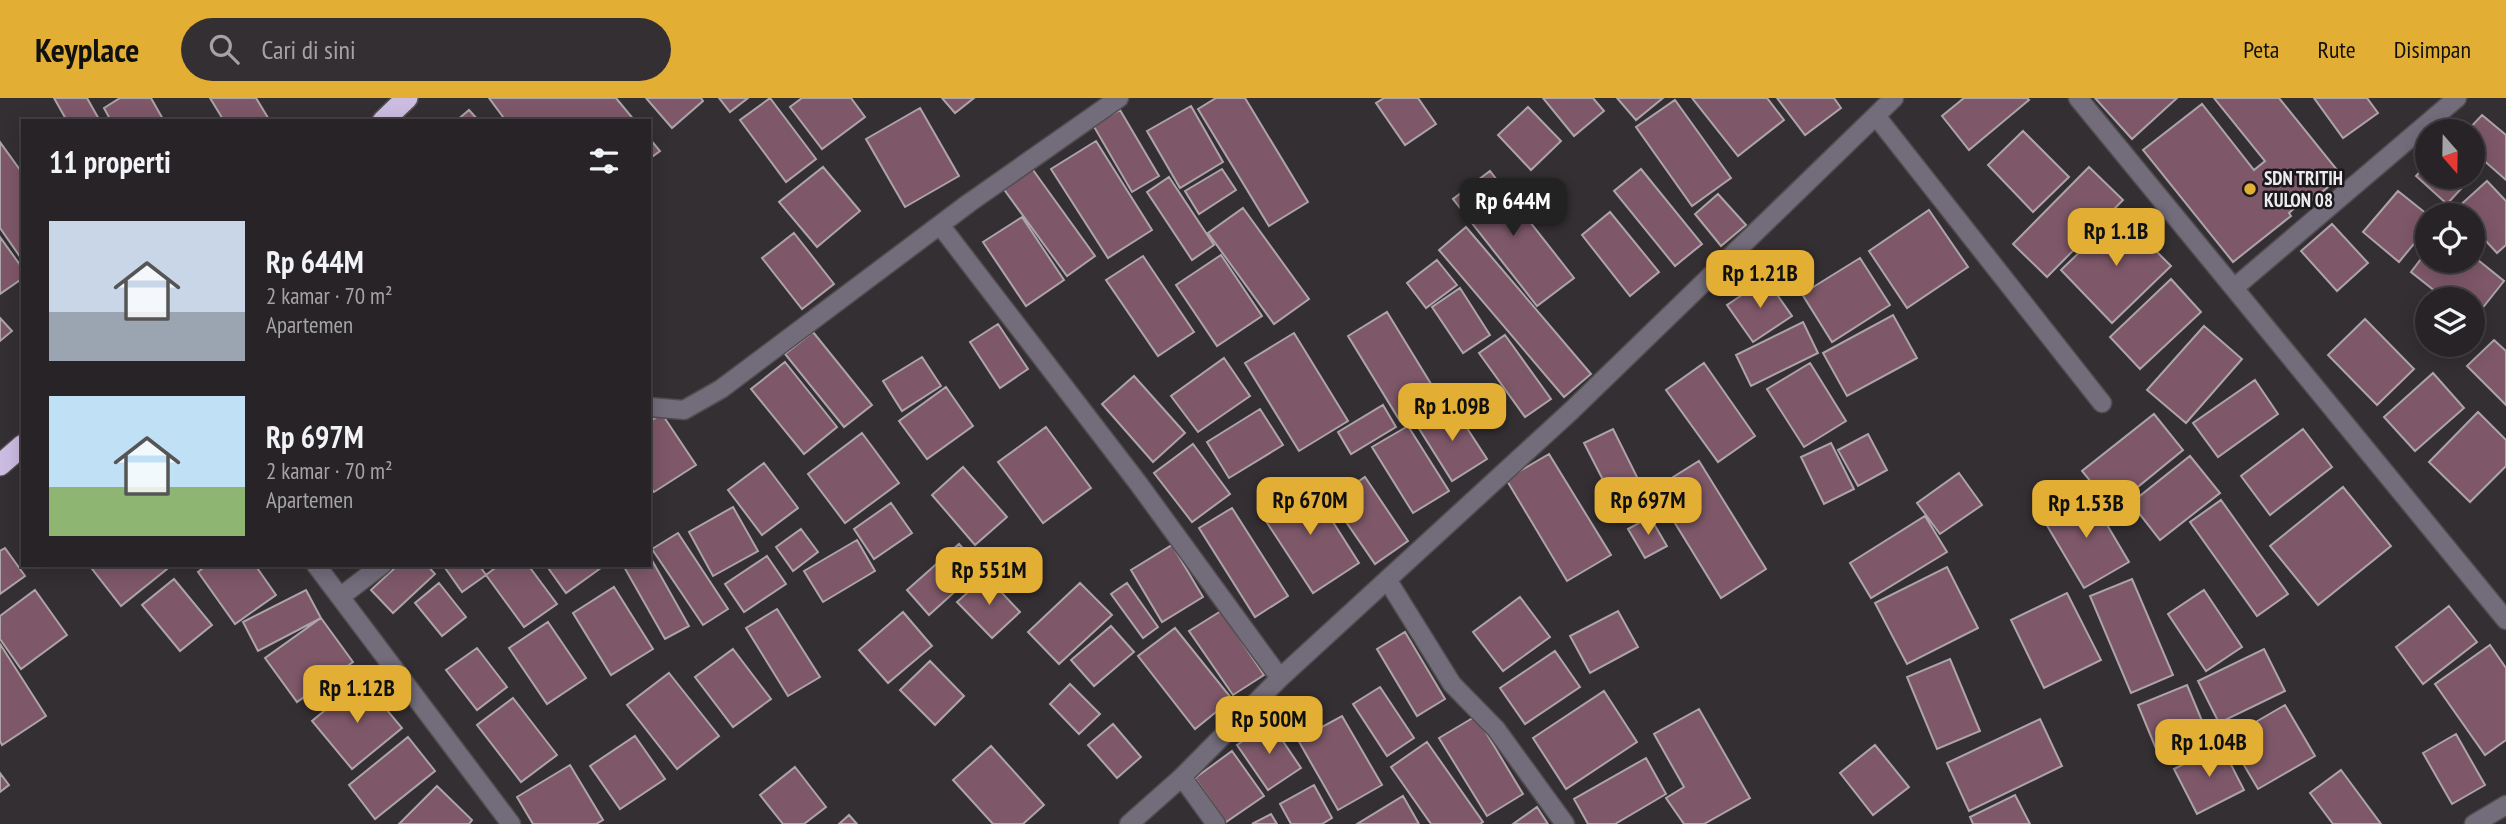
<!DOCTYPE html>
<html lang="id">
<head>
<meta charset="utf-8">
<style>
	body { margin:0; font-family:"PT Sans Narrow",sans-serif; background:#332f32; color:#f1f3f6; height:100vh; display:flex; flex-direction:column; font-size:26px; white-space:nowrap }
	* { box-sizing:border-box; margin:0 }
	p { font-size:23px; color:#a4a4a7 }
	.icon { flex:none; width:38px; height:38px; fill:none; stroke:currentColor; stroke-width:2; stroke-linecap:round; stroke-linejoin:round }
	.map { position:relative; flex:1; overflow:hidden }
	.side { position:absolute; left:21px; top:21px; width:630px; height:448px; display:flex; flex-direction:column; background:#272326; border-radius:0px; box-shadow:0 4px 18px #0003,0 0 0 2px #434043 }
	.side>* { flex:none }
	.needle { width:46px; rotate:160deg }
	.fabs { position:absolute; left:2415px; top:21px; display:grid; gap:14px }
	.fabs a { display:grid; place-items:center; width:70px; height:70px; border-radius:50%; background:#272326; box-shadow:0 4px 18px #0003,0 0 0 2px #434043; font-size:35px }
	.price { position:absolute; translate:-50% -60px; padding:0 16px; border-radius:14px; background:#e3ae34; color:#111; font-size:23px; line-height:46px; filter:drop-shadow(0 2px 4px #0008) }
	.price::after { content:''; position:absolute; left:50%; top:42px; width:21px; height:16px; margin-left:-10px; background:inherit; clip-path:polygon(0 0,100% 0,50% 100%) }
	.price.active { background:#222; color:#fff }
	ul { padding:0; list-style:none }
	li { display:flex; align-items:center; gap:21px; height:175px; padding:0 28px }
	li span { display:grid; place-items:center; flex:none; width:196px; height:140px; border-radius:0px; color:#555 }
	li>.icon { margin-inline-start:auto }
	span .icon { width:84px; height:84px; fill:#fffc; stroke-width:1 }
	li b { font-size:30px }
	h2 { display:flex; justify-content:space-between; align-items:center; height:84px; padding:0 28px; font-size:30px }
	header { display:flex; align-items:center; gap:42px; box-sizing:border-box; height:98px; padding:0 35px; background:#e3ae34; color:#111 }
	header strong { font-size:33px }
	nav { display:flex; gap:38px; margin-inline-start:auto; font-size:24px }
	.search { width:490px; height:63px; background:#332f32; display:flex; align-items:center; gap:18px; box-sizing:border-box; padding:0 24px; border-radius:38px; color:#a4a4a7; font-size:26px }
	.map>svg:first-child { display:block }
</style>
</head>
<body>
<header>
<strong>Keyplace</strong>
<div class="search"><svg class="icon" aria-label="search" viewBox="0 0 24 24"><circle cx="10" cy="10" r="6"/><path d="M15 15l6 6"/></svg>Cari di sini</div>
<nav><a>Peta</a><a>Rute</a><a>Disimpan</a></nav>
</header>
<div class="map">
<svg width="2506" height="726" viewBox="0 0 2506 726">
	<rect width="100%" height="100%" fill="#342f33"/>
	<!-- building -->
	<path fill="#7e5869" stroke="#aca4a7" stroke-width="2" d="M54,0h33l13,23h-33z
		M120,0h31l13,23h-53l-7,-13z
		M210,0h46l14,23h-46z
		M489,0h127l19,23h-129z
		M646,0h55l2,3 -31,27z
		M719,0h29l-18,14z
		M770,0l46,61 -30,23 -46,-62z
		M802,0h49l14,19 -43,32 -32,-42z
		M942,0h32l-19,15z
		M1216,0h29l63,104 -39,24 -71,-117z
		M1384,0h34l18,26 -31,21 -29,-42z
		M1543,0h50l11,13 -30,25z
		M1617,0h46l-27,22z
		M1692,0h75l17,22 -46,36z
		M1777,0h57l7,10 -36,27z
		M1964,0h63l2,2 -60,50 -27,-34z
		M2095,0h82l-45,41z
		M2214,0h65l63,78 -39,31 -3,-4 -11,10 2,3 -58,46 -90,-112 59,-46 52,66 11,-9z
		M2314,0h53l11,15 -35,25z
		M1675,2l56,78 -39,28 -56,-79z
		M1191,8l32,56 -43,26 -33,-57z
		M1528,9l33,34 -30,29 -33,-35z
		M920,10l39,68 -54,31 -39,-68z
		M469,12l10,11h-23z
		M1120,12l39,66 -27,16 -39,-67z
		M2482,17l24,20v45l-33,-29v-20h-6z
		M2023,33l46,46 -36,35 -45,-47z
		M649,40l11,13 -11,8z
		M1096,43l56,89 -44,28 -57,-89z
		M0,44l23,32v87l-23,-33z
		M1028,65l67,93 -28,20 -67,-92z
		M2427,66v13h45l-25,27 -31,-28z
		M823,69l37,44 -43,36 -38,-45z
		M2089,69l34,33 -76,77 -34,-33z
		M1222,71l14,21 -37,24 -14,-23z
		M1641,71l61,75 -27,22 -61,-75z
		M1490,73l84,107 -37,28 -84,-107z
		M1169,79l45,68 -22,15 -45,-68z
		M2487,83l19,20v44l-9,8 -24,-26v-12h-11l-6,-6z
		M2398,93l30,24 -1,13 -28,34 -36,-30z
		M1718,96l28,31 -25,21 -26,-32z
		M1243,110l66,91 -35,25 -66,-91z
		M1929,112l39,57 -61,41 -38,-57z
		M1610,114l49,60 -29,24 -48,-61z
		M2119,116l52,52 -59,57 -51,-53z
		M1022,119l42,63 -38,26 -43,-64z
		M2332,126l36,39 -31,28 -36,-40z
		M1466,129l125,147 -27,23 -125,-147z
		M794,135l40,51 -32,25 -40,-51z
		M0,139l23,32v9l-23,16z
		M2427,153v10h46v-5l31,25 -31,39v-21h-28l-34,-27z
		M1221,157l41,61 -45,30 -41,-61z
		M1143,158l51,76 -36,24 -52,-76z
		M1860,160l30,47 -58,37 -30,-48z
		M1437,162l20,25 -31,23 -19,-25z
		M1766,181l26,37 -39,26 -26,-37z
		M2171,181l30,33 -61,57 -30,-32z
		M1460,190l30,47 -27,18 -31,-46z
		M1387,214l52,85 -39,24 -52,-85z
		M1893,217l24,43 -70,38 -24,-43z
		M0,220l12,13 -12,10z
		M2365,221l49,50 -37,36 -49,-50z
		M1803,224l15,31 -67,33 -15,-31z
		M998,226l30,45 -28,19 -30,-46z
		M2204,228l38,33 -56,64 -39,-33z
		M813,234l59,73 -28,22 -59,-73z
		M1294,235l54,88 -49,30 -54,-88z
		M1505,237l46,64 -26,18 -46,-64z
		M2494,242l12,11v54l-39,-39z
		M922,259l19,29 -39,25 -19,-30z
		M1224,260l26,38 -52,36 -27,-36z
		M785,264l52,65 -33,27 -53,-65z
		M1704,265l51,73 -37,26 -52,-72z
		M1810,265l36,58 -42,26 -37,-58z
		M2433,275l31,35 -49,43 -31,-34z
		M1134,278l51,57 -32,29 -51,-58z
		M2255,282l23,34 -60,43 -25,-34z
		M946,289l27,39 -46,33 -28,-38z
		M1383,307l13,22 -45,27 -13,-22z
		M1452,307l35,54 -35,22 -34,-54z
		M1260,311l23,36 -54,33 -22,-36z
		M2478,314l28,28v26l-36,36 -41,-40z
		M662,316l34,51 -42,27 -5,-6v-64z
		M2154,316l29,36 -71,58 -30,-37z
		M1408,328l41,65 -36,22 -41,-66z
		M1046,329l45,61 -48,35 -45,-61z
		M1613,331l35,70 -28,14 -36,-70z
		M2303,331l29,38 -62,48 -29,-39z
		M862,335l37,50 -54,40 -37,-49z
		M1868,336l19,36 -29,16 -20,-36z
		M1831,345l23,46 -30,15 -23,-47z
		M1193,346l37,50 -38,28 -38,-49z
		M1549,356l62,101 -44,26 -61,-102z
		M2190,358l30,37 -60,47 -29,-37z
		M1699,363l67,108 -45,29 -67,-109z
		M764,365l34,45 -36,27 -34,-45z
		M963,369l44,50 -32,28 -43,-50z
		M1959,375l23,32 -42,29 -23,-31z
		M1365,379l43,64 -33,23 -44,-64z
		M1307,383l52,82 -46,30 -53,-81z
		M2343,389l48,59 -73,59 -48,-59z
		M2087,393l42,71 -45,26 -42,-71z
		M2221,402l67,94 -31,22 -67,-94z
		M891,405l21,30 -38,26 -20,-30z
		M733,409l25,44 -45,25 -24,-44z
		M1232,410l56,88 -33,21 -56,-89z
		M1925,418l22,36 -76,46 -21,-35z
		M1650,419l17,29 -22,12 -17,-29z
		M801,431l17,23 -25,19 -17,-24z
		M678,435l50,76 -25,16 -51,-76z
		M857,442l18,31 -52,31 -19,-31z
		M959,446l22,24 -52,47 -22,-25z
		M1172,447l31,52 -41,25 -31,-52z
		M5,450l20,28 -25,18v-43z
		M649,457l40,71 -24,13 -42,-74h26z
		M767,458l19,28 -42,28 -19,-28z
		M89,467h75l3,4 -46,37z
		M207,467h48l21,30 -41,29 -37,-52z
		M398,467h29l8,9 -42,39 -22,-23z
		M443,467h36l7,10 -24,17z
		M499,467h29l29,39 -33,23 -38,-52z
		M546,467h59l-39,28z
		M1947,469l31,61 -71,36 -32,-61z
		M986,478l34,36 -28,26 -35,-36z
		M174,481l38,46 -32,26 -38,-46z
		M2132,481l41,96 -42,18 -41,-97z
		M439,485l27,34 -24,19 -27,-33z
		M1080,485l32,32 -53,49 -31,-32z
		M1127,485l31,44 -15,11 -32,-44z
		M614,489l39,62 -42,26 -38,-62z
		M35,492l32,45 -46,34 -21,-30v-23z
		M306,492l15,28 -63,33 -15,-29z
		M2204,492l38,57 -36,24 -38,-57z
		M2067,495l34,67 -57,28 -33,-68z
		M1520,499l30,40 -47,34 -30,-39z
		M2449,508l28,36 -54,42 -27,-37z
		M777,511l43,68 -32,19 -42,-68z
		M1221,513l43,64 -31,20 -44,-64z
		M1618,513l20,36 -48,26 -20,-37z
		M903,514l29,34 -44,37 -29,-33z
		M321,520l32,44 -56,40 -32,-44z
		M548,524l38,56 -39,26 -38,-56z
		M1111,528l23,26 -40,34 -23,-26z
		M1175,530l57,71 -37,30 -57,-73z
		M1405,534l40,67 -28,17 -40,-67z
		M0,546l46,72 -44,29 -2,-4z
		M2490,547l16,23v72l-21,15 -50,-71z
		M477,550l30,39 -30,23 -31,-40z
		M733,551l38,50 -38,28 -38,-50z
		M2264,551l21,42 -66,32 -21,-42z
		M1555,553l25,36 -55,37 -25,-36z
		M1950,561l30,72 -43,18 -30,-72z
		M930,563l34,35 -29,29 -35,-35z
		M669,575l50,63 -42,33 -50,-64z
		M362,582l40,48 -50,41 -40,-48z
		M1070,586l30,30 -21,20 -29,-30z
		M2187,587l21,50 -49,21 -21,-51z
		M1380,589l34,51 -27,18 -34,-52z
		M1604,593l33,51 -71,47 -33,-51z
		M513,600l44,57 -36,27 -44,-57z
		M2285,607l30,51 -57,33 -30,-51z
		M1699,611l51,89 -46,26h-20l-18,-26 18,-11 -30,-53z
		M1342,618l40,69 -44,25 -40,-70z
		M1476,618l47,78 -36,22 -48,-78z
		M2040,621l22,47 -93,45 -22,-48z
		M1270,624l31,46 -33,22 -31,-45z
		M1113,626l28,33 -24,21 -29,-33z
		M2456,636l29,51 -33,19 -29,-51z
		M635,638l30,43 -45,30 -30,-43z
		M408,639l27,34 -60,48 -26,-34z
		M1427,644l56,80 -3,2h-49l-40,-57z
		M1875,647l34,42 -36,28 -33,-42z
		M2221,647l23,45 -47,24 -23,-45z
		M991,648l53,59 -21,19h-30l-40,-44z
		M1232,653l32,45 -38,26 -31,-44z
		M1646,660l20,36 -51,30h-27l-14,-25z
		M570,667l33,55 -7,4h-63l-16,-27z
		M795,669l31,40 -22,17h-21l-23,-29z
		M2341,672l40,54h-48l-23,-31z
		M0,675l9,12 -9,7z
		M1314,687l18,33 -10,6h-31l-11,-20z
		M437,688l35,34 -3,4h-70z
		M2015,697l15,29h-57l-3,-7z
		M1403,698l16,28h-62z
		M1537,709l11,17h-35z
		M1271,716l6,10h-25z
		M849,717l8,9h-18z"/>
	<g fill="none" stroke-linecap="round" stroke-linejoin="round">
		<!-- minor casing -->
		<g stroke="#524d51" stroke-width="21">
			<path id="minor" d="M2078,0l428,522
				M1876,18l226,287
				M940,127l198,258 142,195
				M2234,190l223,-190
				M649,309l35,3 37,-21 248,-186 150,-105
				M316,467l195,259
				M1388,483l64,103 44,45 69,95
				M340,499l42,-32
				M1182,679l34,47
				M1129,726l53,-47 98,-99 291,-267 323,-313
				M2474,726l32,-19"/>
		</g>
		<!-- highway casing -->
		<g stroke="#524d51" stroke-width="24">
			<path id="highway" d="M383,23l24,-23
				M0,367l23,-20"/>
		</g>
		<!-- minor -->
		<use href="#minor" stroke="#726c7b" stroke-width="18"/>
		<!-- highway -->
		<use href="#highway" stroke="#ccbce2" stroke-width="21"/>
	</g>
	<!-- markers -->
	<circle fill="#e3ae34" stroke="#1a181a" stroke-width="2.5" cx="2250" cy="91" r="7"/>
	<g text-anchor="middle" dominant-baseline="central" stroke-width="5" stroke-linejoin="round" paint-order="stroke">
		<!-- poi labels -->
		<g font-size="19" font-weight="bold" fill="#eeebee" stroke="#1a181a" text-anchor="start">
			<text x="2264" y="80">SDN TRITIH<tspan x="2264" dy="22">KULON 08</tspan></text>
		</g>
	</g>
</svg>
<div class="fabs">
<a><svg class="needle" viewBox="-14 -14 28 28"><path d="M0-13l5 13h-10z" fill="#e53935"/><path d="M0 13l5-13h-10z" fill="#a4a4a7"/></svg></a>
<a><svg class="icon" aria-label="locate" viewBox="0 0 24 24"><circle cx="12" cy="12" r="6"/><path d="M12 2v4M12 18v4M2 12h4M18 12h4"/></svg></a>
<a><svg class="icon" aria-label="layers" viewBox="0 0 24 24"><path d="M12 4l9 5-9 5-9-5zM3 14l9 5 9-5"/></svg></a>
</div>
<b class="price active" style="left:1513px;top:140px">Rp 644M</b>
<b class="price" style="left:2116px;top:170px">Rp 1.1B</b>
<b class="price" style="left:1760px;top:212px">Rp 1.21B</b>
<b class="price" style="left:1452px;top:345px">Rp 1.09B</b>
<b class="price" style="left:1310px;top:439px">Rp 670M</b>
<b class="price" style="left:1648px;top:439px">Rp 697M</b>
<b class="price" style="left:2086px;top:442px">Rp 1.53B</b>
<b class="price" style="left:989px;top:509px">Rp 551M</b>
<b class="price" style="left:357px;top:627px">Rp 1.12B</b>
<b class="price" style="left:1269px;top:658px">Rp 500M</b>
<b class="price" style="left:2209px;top:681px">Rp 1.04B</b>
<section class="side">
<h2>11 properti<svg class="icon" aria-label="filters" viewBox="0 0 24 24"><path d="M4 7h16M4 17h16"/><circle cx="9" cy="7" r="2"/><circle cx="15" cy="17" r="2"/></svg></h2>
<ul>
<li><span style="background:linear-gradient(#c9d6e8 65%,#9aa5b1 0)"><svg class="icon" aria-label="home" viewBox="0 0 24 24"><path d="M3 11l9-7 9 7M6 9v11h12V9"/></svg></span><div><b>Rp 644M</b><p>2 kamar · 70 m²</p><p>Apartemen</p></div></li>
<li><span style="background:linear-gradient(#bfe0f5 65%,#8fb573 0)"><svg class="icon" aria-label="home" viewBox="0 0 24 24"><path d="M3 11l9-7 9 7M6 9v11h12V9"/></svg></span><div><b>Rp 697M</b><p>2 kamar · 70 m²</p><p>Apartemen</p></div></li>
</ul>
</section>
</div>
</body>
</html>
